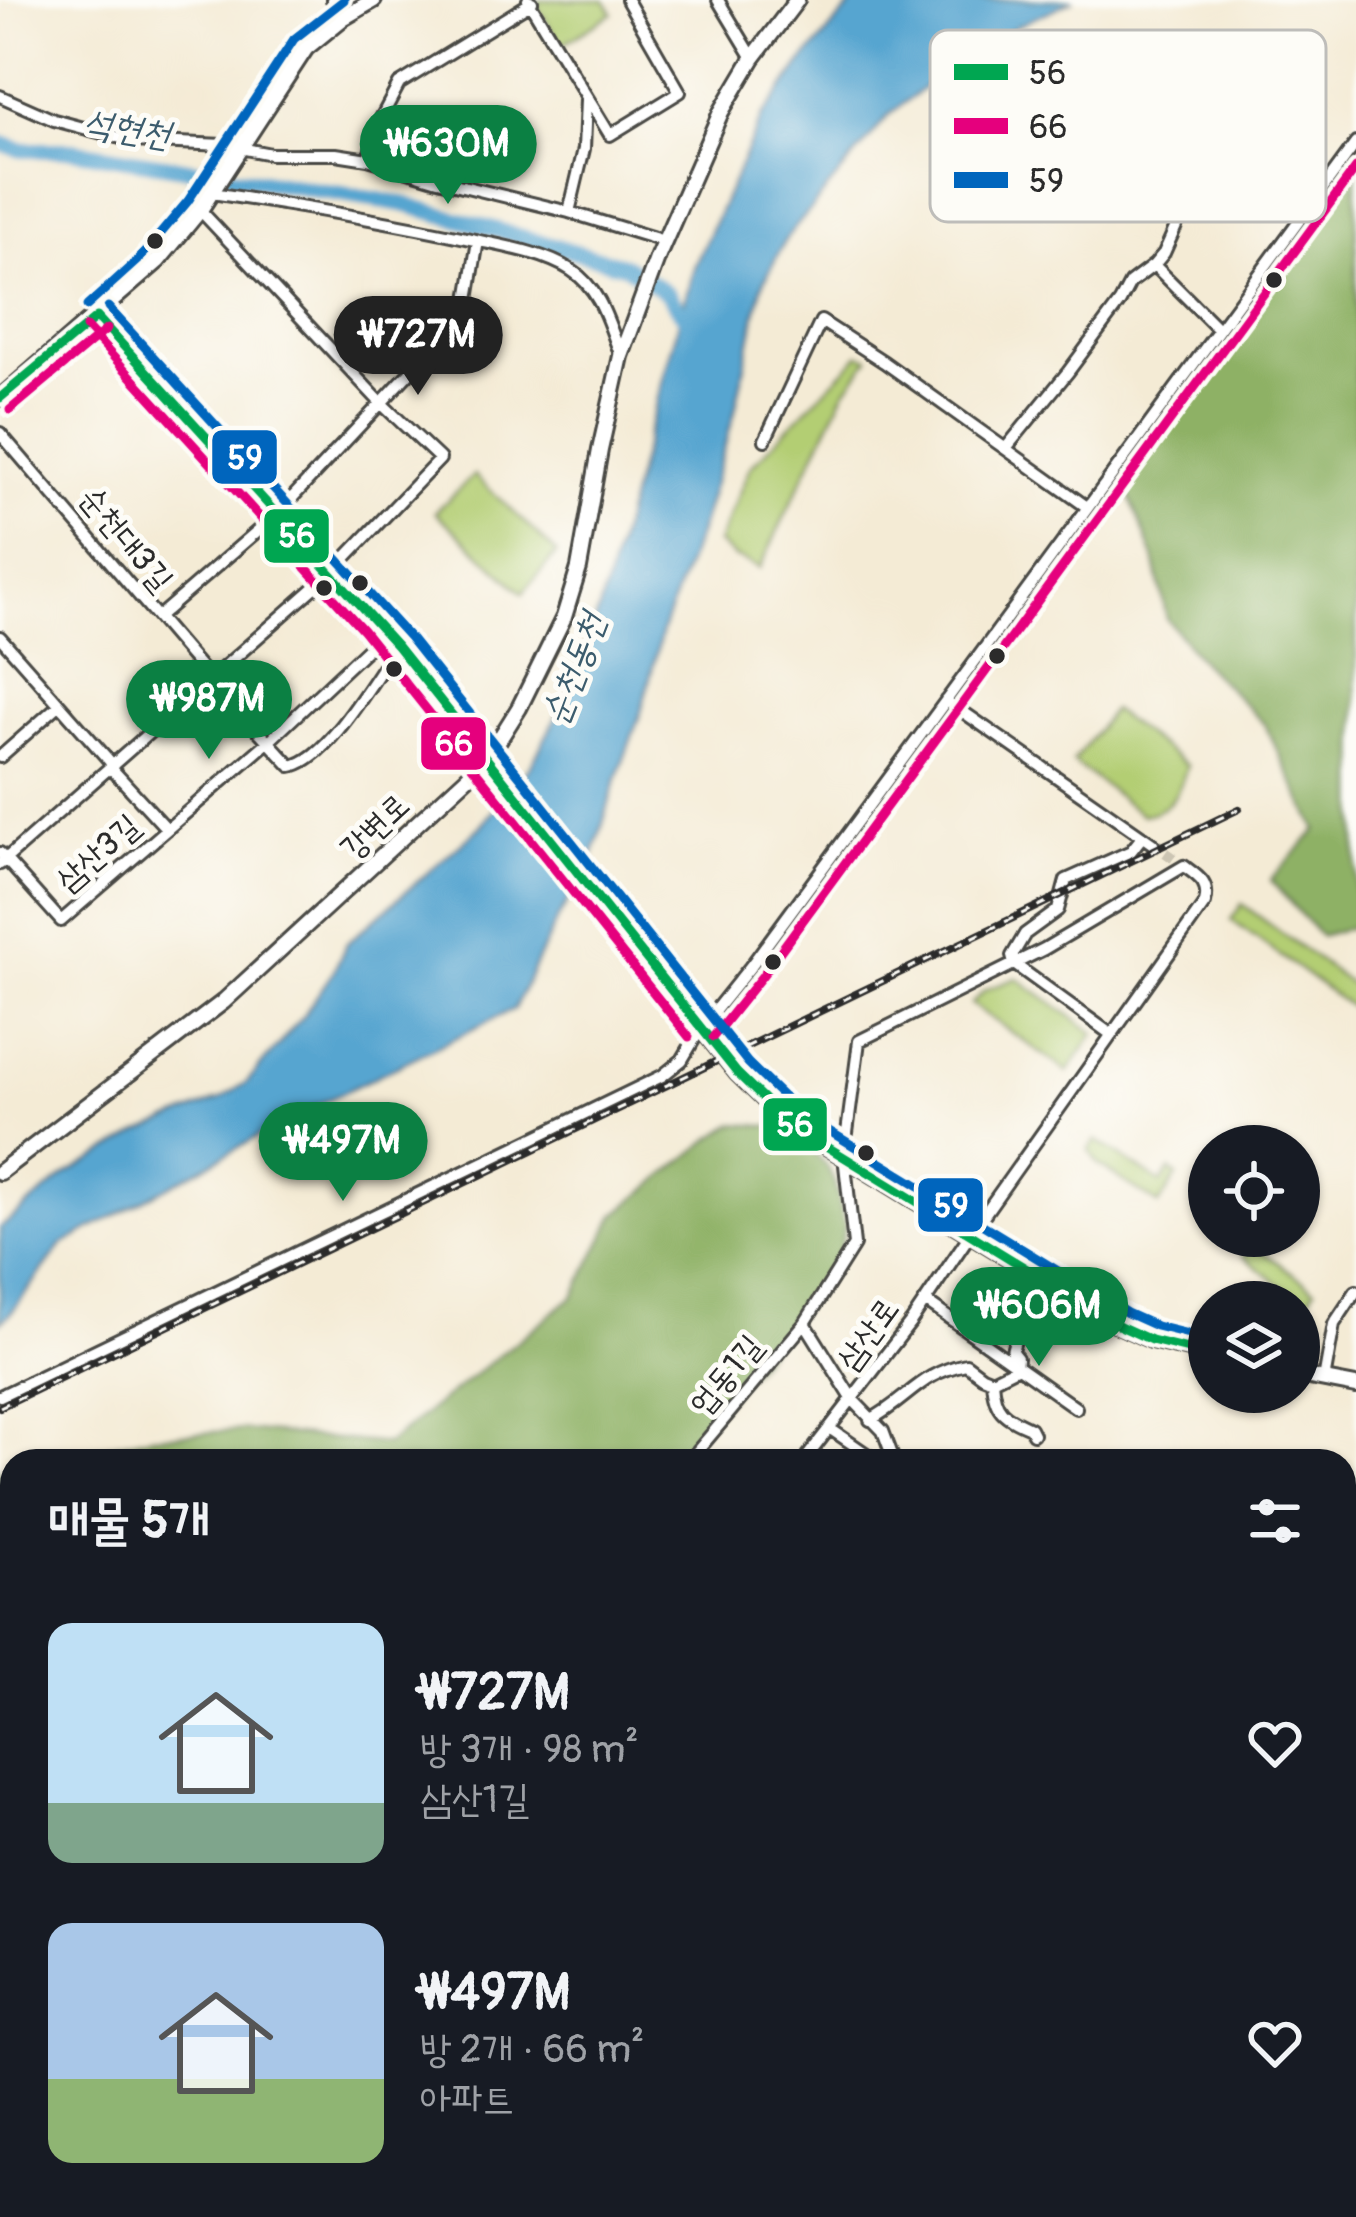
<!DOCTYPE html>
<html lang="ko">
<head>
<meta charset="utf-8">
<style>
	body { margin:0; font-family:Pangolin,"Poor Story",sans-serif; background:#20242c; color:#f1f3f6; height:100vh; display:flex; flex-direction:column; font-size:45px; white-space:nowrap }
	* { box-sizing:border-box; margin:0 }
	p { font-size:39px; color:#9ea1a6 }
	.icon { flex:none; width:66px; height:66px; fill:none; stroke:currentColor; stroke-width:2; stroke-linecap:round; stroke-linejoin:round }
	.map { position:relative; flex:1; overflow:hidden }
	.side { position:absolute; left:0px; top:1449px; width:1356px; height:768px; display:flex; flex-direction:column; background:#171b24; border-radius:36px 36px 0 0; box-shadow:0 3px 9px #0004 }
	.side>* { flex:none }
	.fabs { position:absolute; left:1188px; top:1125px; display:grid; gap:24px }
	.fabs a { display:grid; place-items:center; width:132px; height:132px; border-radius:50%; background:#171b24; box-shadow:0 3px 9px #0004; font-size:60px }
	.price { position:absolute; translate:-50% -102px; padding:0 27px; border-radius:42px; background:#0b8043; color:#fff; font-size:39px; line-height:78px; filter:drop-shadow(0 3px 6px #0008) }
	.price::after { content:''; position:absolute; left:50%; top:72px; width:36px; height:27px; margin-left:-18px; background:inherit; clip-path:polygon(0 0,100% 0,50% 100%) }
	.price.current { background:#222; color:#fff }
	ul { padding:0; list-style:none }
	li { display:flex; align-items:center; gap:36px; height:300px; padding:0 48px }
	li span { display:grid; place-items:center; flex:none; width:336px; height:240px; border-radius:24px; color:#555 }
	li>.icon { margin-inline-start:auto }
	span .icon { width:144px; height:144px; fill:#fffc; stroke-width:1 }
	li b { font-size:51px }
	h2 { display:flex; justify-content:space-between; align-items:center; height:144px; padding:0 48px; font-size:51px }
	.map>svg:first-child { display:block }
</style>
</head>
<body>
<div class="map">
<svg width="1356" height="2217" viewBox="0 0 1356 2217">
	<rect width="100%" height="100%" fill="#fdfcf7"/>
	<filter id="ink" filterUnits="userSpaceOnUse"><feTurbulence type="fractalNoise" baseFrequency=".00833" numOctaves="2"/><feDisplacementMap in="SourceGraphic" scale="24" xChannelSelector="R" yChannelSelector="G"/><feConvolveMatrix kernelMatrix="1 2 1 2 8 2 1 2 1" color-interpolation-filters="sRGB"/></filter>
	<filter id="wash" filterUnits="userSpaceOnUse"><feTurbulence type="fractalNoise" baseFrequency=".004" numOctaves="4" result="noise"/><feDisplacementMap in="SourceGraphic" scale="48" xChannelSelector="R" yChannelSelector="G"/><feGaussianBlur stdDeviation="2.7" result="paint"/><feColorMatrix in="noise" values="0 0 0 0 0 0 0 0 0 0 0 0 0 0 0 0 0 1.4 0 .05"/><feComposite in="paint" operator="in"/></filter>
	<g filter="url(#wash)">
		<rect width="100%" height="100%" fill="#f4ebd5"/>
		<!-- green -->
		<path fill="#b3ce73" stroke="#6f7c4f" stroke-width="3" d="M541,0h64l8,13 -52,32 -24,-39z
			M860,354l9,4 -25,35 -84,175 -26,-11 -16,-14 32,-76z
			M474,475l83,78 -34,40 -88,-81z
			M1112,710l75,56c-9,27 -15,45 -45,49l-69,-53z
			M1242,904l114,84v23l-125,-91z
			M1017,978l78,55 -27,39 -97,-68 14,-14z
			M1096,1140l65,43 9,-13 7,6 -18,29 -60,-40 -10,-15z
			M1252,1244l63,45 -10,16 -62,-49z
			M397,2205h151l-9,12h-135z"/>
		<!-- forest -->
		<path fill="#8eb165" stroke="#5c6e48" stroke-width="3" d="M1356,170v756l-36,10 -50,-56 47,-50 -53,-106 -64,-64 -33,-41 -13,-61 -30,-76 92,-128 -1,-7z
			M734,1124l37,2 41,25 15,15 7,15 11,44 -6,31 -17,29 -146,176h-634l109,-25 94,-6 142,14 187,-148 41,-81 93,-74z
			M12,1468v737h385l7,12h-404v-746z
			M1344,1628l12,7v582h-816l8,-12h796z"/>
		<!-- water -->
		<path fill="#56a5d0" stroke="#40687e" stroke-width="3" d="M856,0h218l-55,25 -41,25 -34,22 -55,43 -104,125 -23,46 -28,129 -33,111 -39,105 -20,78 -27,75 -21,69 -41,75 -39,81 -211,103 -241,133 -48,64 -14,14v-95l66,-53 73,-42 84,-35 24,-16 56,-66 30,-44 14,-29 132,-115 52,-63 39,-74 30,-84 94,-340 68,-150 39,-53z"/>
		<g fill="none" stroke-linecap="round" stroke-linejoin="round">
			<!-- river -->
			<path stroke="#56a5d0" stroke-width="16" d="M0,143l21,7h51l331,54 223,62 41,27 25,34"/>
		</g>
	</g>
	<g filter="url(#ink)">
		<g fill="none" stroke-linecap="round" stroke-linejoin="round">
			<!-- minor-tunnel -->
			<path stroke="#ccc5b3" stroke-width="10" stroke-dasharray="10 5" stroke-linecap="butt" d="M1153,844l23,16"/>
			<!-- minor casing -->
			<g stroke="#494844" stroke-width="16">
				<path id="minor" d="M332,0l11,18
					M528,0l82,135 70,-43 -53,-92
					M718,0l35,58
					M0,96l54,24 78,21 92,4 47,9h65l32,5 70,21 131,32 95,29
					M368,159l12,-39 19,-36 133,-82
					M212,193c85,13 170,27 254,45 34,8 75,13 105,32 30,19 38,55 50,86
					M569,212l15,-63 2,-49
					M1154,265l63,63
					M0,433l212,248 79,85c38,-7 83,-88 106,-120
					M765,440l56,-119 63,41 203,145
					M1006,448l62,-76 52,-70 10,-19 24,-18 10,-12 17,-38 8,-8 27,-16 40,-49 17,-30 9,-29
					M158,617l119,-103 180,-192 9,-11 12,-70
					M0,637l113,128
					M946,700l207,144
					M0,757l59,-52
					M110,767l57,62
					M0,853l61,68 207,-179 117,-110
					M0,864l331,-291 109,-114 -59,-56 -181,-193
					M1112,1035l-98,-71 -2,-8 13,-22 33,-24 8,-30 65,-29 11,-14
					M925,1301l151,107
					M805,1323l48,77 30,31 9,24 -4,6
					M1324,1380l10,-56 22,-33
					M0,1396l662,-320 20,-16 19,-32 49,-61 606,-824
					M870,1420c38,-20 50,-47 96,-56l16,12 10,4
					M829,1428l48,33
					M1033,1434l-3,-6c-27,-12 -36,-17 -38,-48l24,-12 1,-10 -5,-6c2,-10 6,-20 8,-30 3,-19 1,-32 14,-49
					M689,1461l116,-138 49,-78 -10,-89 15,-115 185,-92 140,-83c15,11 26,17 21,37l-236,333 -58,86 -107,139"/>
			</g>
			<!-- major casing -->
			<g stroke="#494844" stroke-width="20">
				<path id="major" d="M97,317l300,329 340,427 35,34 41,31 307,188 31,14 58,14
					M0,398l158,-137 42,-51 106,-162 37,-30 31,-18
					M0,1172l223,-170 264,-243 32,-51 45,-91 15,-49 21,-118 21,-94 37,-100 63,-144 32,-54 44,-58
					M1299,1375l57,11"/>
			</g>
			<!-- minor -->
			<use href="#minor" stroke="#fff" stroke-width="10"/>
			<!-- major -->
			<use href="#major" stroke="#fff" stroke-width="14"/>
			<!-- rail casing -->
			<g stroke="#2b2b2b" stroke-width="8">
				<path id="rail" d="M0,1407l1239,-598"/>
			</g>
			<!-- rail -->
			<use href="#rail" stroke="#fdfcf7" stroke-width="3" stroke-dasharray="9" stroke-linecap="butt"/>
			<!-- bus-1 casing -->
			<g stroke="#fdfcf7" stroke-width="18">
				<path id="bus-1" d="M97,317l300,329 340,427 35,34 41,31 307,188 31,14 58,14
					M0,398l97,-81"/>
			</g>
			<!-- bus-2 casing -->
			<g stroke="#fdfcf7" stroke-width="18">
				<path id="bus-2" d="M86,327l277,303 326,407
					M10,410l97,-81
					M713,1037l49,-61 594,-808"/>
			</g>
			<!-- bus-3 casing -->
			<g stroke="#fdfcf7" stroke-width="18">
				<path id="bus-3" d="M87,306l53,-48 48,-57 106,-162 50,-39
					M108,307l301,330 339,426 34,33 39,30 306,187 29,13 53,13"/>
			</g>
			<!-- bus-1 -->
			<use href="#bus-1" stroke="#00a651" stroke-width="9"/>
			<!-- bus-2 -->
			<use href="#bus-2" stroke="#e5007d" stroke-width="9"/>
			<!-- bus-3 -->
			<use href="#bus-3" stroke="#0065bd" stroke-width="9"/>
		</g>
	</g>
	<!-- markers -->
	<g fill="#2b2b2b" stroke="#fdfcf7" stroke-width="4.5">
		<circle cx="155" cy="241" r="10"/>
		<circle cx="1274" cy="280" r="10"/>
		<circle cx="360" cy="583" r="10"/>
		<circle cx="324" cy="588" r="10"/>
		<circle cx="997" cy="656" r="10"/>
		<circle cx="394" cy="669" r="10"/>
		<circle cx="773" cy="962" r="10"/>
		<circle cx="866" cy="1153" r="10"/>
	</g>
	<g text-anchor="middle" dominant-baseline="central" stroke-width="10" stroke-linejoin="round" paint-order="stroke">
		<!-- street labels -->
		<g font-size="33" fill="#2b2b2b" stroke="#fdfcf7">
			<text transform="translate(126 539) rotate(50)">순천대3길</text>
			<text transform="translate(375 827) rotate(-43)">강변로</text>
			<text transform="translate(98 853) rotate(-41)">삼산3길</text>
			<text transform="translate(868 1334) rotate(-54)">삼산로</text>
			<text transform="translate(726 1375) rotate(-50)">업동1길</text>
		</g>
		<!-- water labels -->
		<g font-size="36" font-style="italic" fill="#3c5c6d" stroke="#fdfcf7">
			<text transform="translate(127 129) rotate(9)">석현천</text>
			<text transform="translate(574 669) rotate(-69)">순천동천</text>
		</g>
	</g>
	<!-- legend -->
	<rect x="930" y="30" width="396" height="192" rx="18" fill="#fdfcf7" stroke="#bebdba" stroke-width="3"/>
	<rect x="954" y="64" width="54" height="16" fill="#00a651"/>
	<rect x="954" y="118" width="54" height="16" fill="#e5007d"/>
	<rect x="954" y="172" width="54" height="16" fill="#0065bd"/>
	<g font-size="33" fill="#2b2b2b">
		<text x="1029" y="84">56</text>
		<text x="1029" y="138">66</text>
		<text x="1029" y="192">59</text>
	</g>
	<g stroke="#fdfcf7" stroke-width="4.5">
		<rect x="210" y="428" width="69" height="58" rx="12" fill="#0065bd"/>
		<rect x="262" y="507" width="69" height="58" rx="12" fill="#00a651"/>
		<rect x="419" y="715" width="69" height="57" rx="12" fill="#e5007d"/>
		<rect x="761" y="1096" width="68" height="57" rx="12" fill="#00a651"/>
		<rect x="916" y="1176" width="69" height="58" rx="12" fill="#0065bd"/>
	</g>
	<g font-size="33" text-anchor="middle" font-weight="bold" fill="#fff">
		<text x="245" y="469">59</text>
		<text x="297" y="547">56</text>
		<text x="454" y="755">66</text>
		<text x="795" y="1136">56</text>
		<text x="951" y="1217">59</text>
	</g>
</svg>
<div class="fabs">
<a><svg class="icon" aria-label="locate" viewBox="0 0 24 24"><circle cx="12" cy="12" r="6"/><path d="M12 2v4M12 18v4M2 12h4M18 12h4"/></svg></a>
<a><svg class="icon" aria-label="layers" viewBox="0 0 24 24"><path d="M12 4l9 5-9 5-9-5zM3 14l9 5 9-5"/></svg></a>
</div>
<b class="price" style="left:448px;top:207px">₩630M</b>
<b class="price current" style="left:418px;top:398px">₩727M</b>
<b class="price" style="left:209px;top:762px">₩987M</b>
<b class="price" style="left:343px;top:1204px">₩497M</b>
<b class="price" style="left:1039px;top:1369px">₩606M</b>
<section class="side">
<h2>매물 5개<svg class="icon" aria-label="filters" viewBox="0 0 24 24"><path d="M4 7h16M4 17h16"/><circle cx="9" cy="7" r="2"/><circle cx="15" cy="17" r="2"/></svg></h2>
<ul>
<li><span style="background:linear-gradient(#bfe0f5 75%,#7fa58c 0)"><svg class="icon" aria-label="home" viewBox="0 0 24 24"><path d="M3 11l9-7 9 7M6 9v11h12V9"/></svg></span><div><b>₩727M</b><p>방 3개 · 98 m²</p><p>삼산1길</p></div><svg class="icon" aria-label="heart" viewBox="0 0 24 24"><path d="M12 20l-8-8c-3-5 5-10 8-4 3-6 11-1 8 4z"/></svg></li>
<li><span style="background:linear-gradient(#a9c7e8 65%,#8fb573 0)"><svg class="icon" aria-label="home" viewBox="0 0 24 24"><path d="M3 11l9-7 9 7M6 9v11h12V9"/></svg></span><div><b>₩497M</b><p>방 2개 · 66 m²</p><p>아파트</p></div><svg class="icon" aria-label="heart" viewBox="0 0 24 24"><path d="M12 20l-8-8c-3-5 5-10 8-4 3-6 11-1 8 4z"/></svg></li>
</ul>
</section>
</div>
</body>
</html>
